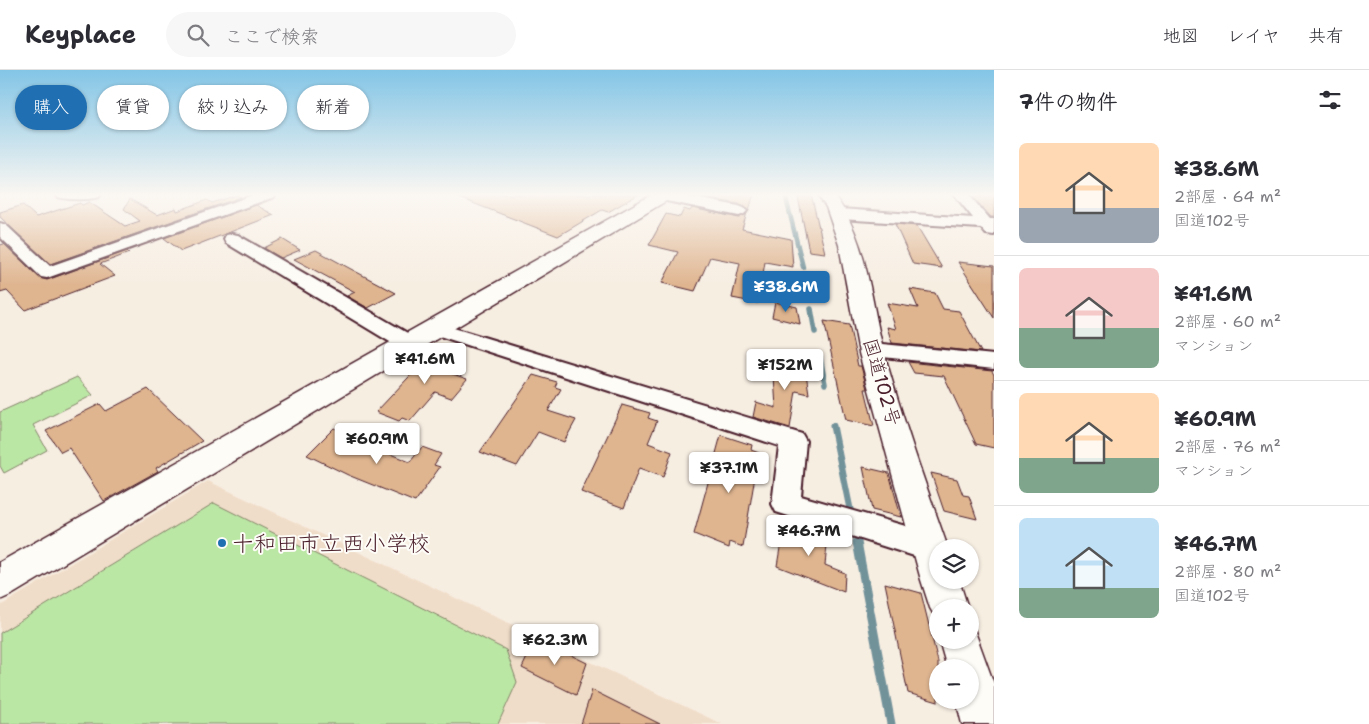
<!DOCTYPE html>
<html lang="ja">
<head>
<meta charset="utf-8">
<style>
	body { margin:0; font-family:"Shantell Sans","Klee One",sans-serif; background:#f7f7f7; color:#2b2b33; height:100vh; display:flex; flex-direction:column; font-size:19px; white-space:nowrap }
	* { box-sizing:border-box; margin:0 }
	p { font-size:16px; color:#7c7c81 }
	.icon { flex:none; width:28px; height:28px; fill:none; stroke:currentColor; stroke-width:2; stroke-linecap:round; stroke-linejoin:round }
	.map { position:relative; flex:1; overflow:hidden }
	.panel { display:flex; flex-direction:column; background:#fff; width:375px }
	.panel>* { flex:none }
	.banner { position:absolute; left:15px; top:15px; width:475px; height:45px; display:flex; gap:10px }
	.controls { position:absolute; left:929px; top:469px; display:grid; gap:10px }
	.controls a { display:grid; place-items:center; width:50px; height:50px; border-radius:50%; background:#fff; box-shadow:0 1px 4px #0004; font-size:25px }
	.price { position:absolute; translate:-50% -42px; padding:0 11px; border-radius:5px; background:#fff; color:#222; font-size:16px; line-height:32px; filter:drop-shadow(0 1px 2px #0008) }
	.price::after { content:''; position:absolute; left:50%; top:30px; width:15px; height:11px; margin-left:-8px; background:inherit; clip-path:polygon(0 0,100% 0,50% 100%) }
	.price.selected { background:#1f6fb2; color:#fff }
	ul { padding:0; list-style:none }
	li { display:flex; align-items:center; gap:15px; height:125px; padding:0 25px }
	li+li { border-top:1px solid #e1e1e2 }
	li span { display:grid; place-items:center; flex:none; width:140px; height:100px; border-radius:8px; color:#555 }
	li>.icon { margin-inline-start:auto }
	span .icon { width:60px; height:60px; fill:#fffc; stroke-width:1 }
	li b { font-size:21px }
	h2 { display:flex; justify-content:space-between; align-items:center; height:60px; padding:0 25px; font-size:21px }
	.tag { padding:0 18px; border-radius:22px; background:#fff; box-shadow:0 1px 4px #0004; font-size:18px; line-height:45px }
	.tag.selected { background:#1f6fb2; color:#fff }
	header { display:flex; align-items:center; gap:30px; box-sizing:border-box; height:70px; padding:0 25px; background:#fff; border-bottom:1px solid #e1e1e2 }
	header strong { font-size:24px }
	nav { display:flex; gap:28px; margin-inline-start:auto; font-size:18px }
	.search { width:350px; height:45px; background:#f7f7f7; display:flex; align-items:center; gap:12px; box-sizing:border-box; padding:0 18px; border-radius:28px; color:#7c7c81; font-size:19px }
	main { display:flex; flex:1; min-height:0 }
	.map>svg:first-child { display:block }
</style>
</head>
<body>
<header>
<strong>Keyplace</strong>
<div class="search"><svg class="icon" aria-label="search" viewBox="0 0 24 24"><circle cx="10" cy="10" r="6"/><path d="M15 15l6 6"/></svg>ここで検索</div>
<nav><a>地図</a><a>レイヤ</a><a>共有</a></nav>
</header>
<main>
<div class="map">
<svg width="994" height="654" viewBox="0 0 994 654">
	<rect width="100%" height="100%" fill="#f7eee2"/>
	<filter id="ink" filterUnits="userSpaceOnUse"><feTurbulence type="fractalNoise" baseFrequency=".02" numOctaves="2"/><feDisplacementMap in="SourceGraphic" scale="10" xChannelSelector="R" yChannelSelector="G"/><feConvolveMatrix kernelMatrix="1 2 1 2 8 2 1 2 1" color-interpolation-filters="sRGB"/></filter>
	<g filter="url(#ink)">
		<!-- built -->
		<path fill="#f0ddc9" d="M208,411l514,243h-722v-118z"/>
		<!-- green -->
		<path fill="#bbe7a5" stroke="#828368" d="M77,307l16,18 -60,30 14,25 -43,23 -4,-7v-54z
			M214,433l292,147 11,32 -19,42h-498v-91z"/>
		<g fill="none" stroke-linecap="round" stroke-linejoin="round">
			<!-- stream-far3 -->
			<path stroke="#72929a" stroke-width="4.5" d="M785,124l18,73
				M805,209l1,4"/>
			<!-- stream-far2 -->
			<path stroke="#72929a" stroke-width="5.5" d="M805,211l4,18
				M811,239l4,23
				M820,287l5,27"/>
			<!-- stream-far1 -->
			<path stroke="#72929a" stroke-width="7" d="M833,356l17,83"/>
			<!-- stream -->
			<path stroke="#72929a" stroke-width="9" d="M857,472l34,182"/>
		</g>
		<!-- building -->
		<path fill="#dfb590" stroke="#4a1f2b" d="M453,124h186l-31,18 -6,-2 -44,26 -106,-41z
			M699,124h55l-5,16 -10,-6 -41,-7z
			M811,124l14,59 -16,-2 -11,-54z
			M970,124h24v23h-3z
			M237,125l4,2 -191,67 -50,-47v-5l23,-7 13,12 44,-14 2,2 7,-3 36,24 15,-5 -16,-12 6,-10 27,16 19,-7 1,3 30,-11 5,3z
			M256,135l18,10 -93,36 -17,-13z
			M692,138l47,10 8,-5 -5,16 49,10 2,28 -28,-5 -7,41 -26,-5 8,-35 -30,-6 -15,34 -33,-8 16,-31 -29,-7 17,-31 14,3 4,-8 6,2z
			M895,154l22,2 25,42 -29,-4z
			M282,169l18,11 -19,8 -17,-10z
			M4,174l36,34 7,2 80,-29 2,2 -29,11 15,12 -90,34 -18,-19 -7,2v-48z
			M316,180l33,18 47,25 -28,15 -21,-12 8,-4 -61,-33z
			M958,192l36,4v52z
			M910,219l25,4 8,16 16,2 22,41 -89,-9 -5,-16 9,2 -9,-26 31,5z
			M775,232l22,5 3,17 -28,-7z
			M824,251l25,4 9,41h3l6,23h-2l9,37 -28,-6z
			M439,275l21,7 -4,4 6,1 -12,16 17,6 -16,19 -16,-6 -25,29 -8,-3 -3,3 -23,-9z
			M777,284l27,5 5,35 -13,-3 -6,37 -37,-11 3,-15 20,6 -2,-32 4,1z
			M908,292l84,9 2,4v73l-18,-4 -32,-68 -30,-3z
			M533,305l24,7 -2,5 6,2 -13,22 28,9 -12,22 -26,-10 -21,34 -37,-14z
			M148,319l54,52 -46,27 2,3 -54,30 -35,-53 -8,4 -15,-21 54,-27 6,7z
			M622,335l28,8 -2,5 9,3 -9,22 24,9 -9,25 -24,-9 -15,40 -43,-16z
			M334,358l19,8 -2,2 59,24 12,-15 19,7 -7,11 6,2 -25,35 -67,-27 -41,-20z
			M721,365l31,10 -1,5 8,3 -16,94 -13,-5 -1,6 -35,-14z
			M863,397l26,6 12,44 -29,-7z
			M931,403l26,6 6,16 6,1 8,23 -33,-8z
			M798,454l30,11 -3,30 20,8 -1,19 -67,-26 6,-36 13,5z
			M885,513l36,10 17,69v40l-30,-9z
			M536,568l51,25 -11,32 -54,-27z
			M592,620l68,34h-79z"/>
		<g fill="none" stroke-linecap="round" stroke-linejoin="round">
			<!-- street casing -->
			<g stroke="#4a1f2b" stroke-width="4">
				<path id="street" d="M56,124h45l-2,3c-12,3 -29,3 -41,0z
					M256,124h20l-2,3 -227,81 -6,-1 -41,-40v-14l6,2 44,41z
					M656,124h16l67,12 5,2 3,3 -3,3 -5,2 -82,-17 -2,-3z
					M954,124h14l22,25h4v16l-8,-1 -5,-6 -141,-9 -5,-2 -3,-3 3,-3 5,-2 133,9z
					M232,164l6,1 178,103 3,5 -3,5 -8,2 -8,-2 -174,-105 -2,-4 2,-4z
					M434,252l368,112 4,7 -5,55 129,37 11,4 4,10 -7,1v10l-8,3 -154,-49 -4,-8 7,-58 -352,-114 -3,-4 3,-4z
					M872,273l122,12v14l-130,-14 -3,-5 3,-5z"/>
			</g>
			<!-- secondary casing -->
			<g stroke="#4a1f2b" stroke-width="3">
				<path id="secondary" d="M653,124h20l-2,4 -658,396 -13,6v-38z"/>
			</g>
			<!-- highway casing -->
			<g stroke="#4a1f2b" stroke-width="3">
				<path id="highway" d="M817,124h16c35,44 37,106 51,158 18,66 41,131 64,196h-10v32h21l9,28h-30v14l-8,-14 -9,-28 -62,-227 -20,-108 -13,-38z
					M970,554l3,2 21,58v40h-32l-6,-24h14v-32h-23l-8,-28h31z"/>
			</g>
			<!-- street -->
			<use href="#street" fill="#fdfcf7" fill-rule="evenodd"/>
			<!-- secondary -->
			<use href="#secondary" fill="#fdfcf7" fill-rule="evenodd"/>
			<!-- highway -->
			<use href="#highway" fill="#fdfcf7" fill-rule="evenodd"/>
		</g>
	</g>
	<!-- sky -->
	<linearGradient id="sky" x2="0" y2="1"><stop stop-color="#83c5e6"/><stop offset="0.58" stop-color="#fbf7f2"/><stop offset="1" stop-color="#fbf7f2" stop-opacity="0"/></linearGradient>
	<rect width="994" height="215" fill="url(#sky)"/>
	<!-- markers -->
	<circle fill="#1f6fb2" stroke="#fdfcf7" stroke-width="2" cx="222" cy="473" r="5"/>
	<g text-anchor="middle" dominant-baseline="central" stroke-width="4" stroke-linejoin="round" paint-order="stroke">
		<!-- street labels -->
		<g font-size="19" fill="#4a1f2b" stroke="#fdfcf7">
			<text transform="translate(882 312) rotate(74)">国道102号</text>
		</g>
		<!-- near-poi labels -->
		<g font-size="22" fill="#4a1f2b" stroke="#fdfcf7" text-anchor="start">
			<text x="232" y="473">十和田市立西小学校</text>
		</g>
	</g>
</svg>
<div class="controls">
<a><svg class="icon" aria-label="layers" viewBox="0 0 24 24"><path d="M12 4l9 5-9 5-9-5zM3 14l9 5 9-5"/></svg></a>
<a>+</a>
<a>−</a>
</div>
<b class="price selected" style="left:786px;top:243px">¥38.6M</b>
<b class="price" style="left:425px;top:315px">¥41.6M</b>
<b class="price" style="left:785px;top:321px">¥152M</b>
<b class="price" style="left:377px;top:395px">¥60.9M</b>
<b class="price" style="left:729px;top:424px">¥37.1M</b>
<b class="price" style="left:809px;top:487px">¥46.7M</b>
<b class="price" style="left:555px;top:596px">¥62.3M</b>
<div class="banner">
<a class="tag selected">購入</a>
<a class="tag">賃貸</a>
<a class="tag">絞り込み</a>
<a class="tag">新着</a>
</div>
</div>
<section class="panel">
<h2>7件の物件<svg class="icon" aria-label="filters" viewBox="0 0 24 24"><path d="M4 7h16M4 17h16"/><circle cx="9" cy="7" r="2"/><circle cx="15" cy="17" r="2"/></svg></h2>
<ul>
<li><span style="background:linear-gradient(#ffd9b3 65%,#9aa5b1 0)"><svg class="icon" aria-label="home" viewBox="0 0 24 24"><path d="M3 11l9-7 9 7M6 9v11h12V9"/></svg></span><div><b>¥38.6M</b><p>2部屋 · 64 m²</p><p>国道102号</p></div></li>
<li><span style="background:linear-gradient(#f6c9c9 60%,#7fa58c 0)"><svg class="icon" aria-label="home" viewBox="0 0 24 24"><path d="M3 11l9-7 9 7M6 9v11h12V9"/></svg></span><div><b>¥41.6M</b><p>2部屋 · 60 m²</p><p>マンション</p></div></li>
<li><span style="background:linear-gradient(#ffd9b3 65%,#7fa58c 0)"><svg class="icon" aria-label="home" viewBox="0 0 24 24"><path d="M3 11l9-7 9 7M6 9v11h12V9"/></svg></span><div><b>¥60.9M</b><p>2部屋 · 76 m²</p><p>マンション</p></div></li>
<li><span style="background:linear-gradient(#bfe0f5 70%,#7fa58c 0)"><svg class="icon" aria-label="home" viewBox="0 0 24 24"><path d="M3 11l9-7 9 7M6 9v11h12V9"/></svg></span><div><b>¥46.7M</b><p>2部屋 · 80 m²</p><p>国道102号</p></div></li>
</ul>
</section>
</main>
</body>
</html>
